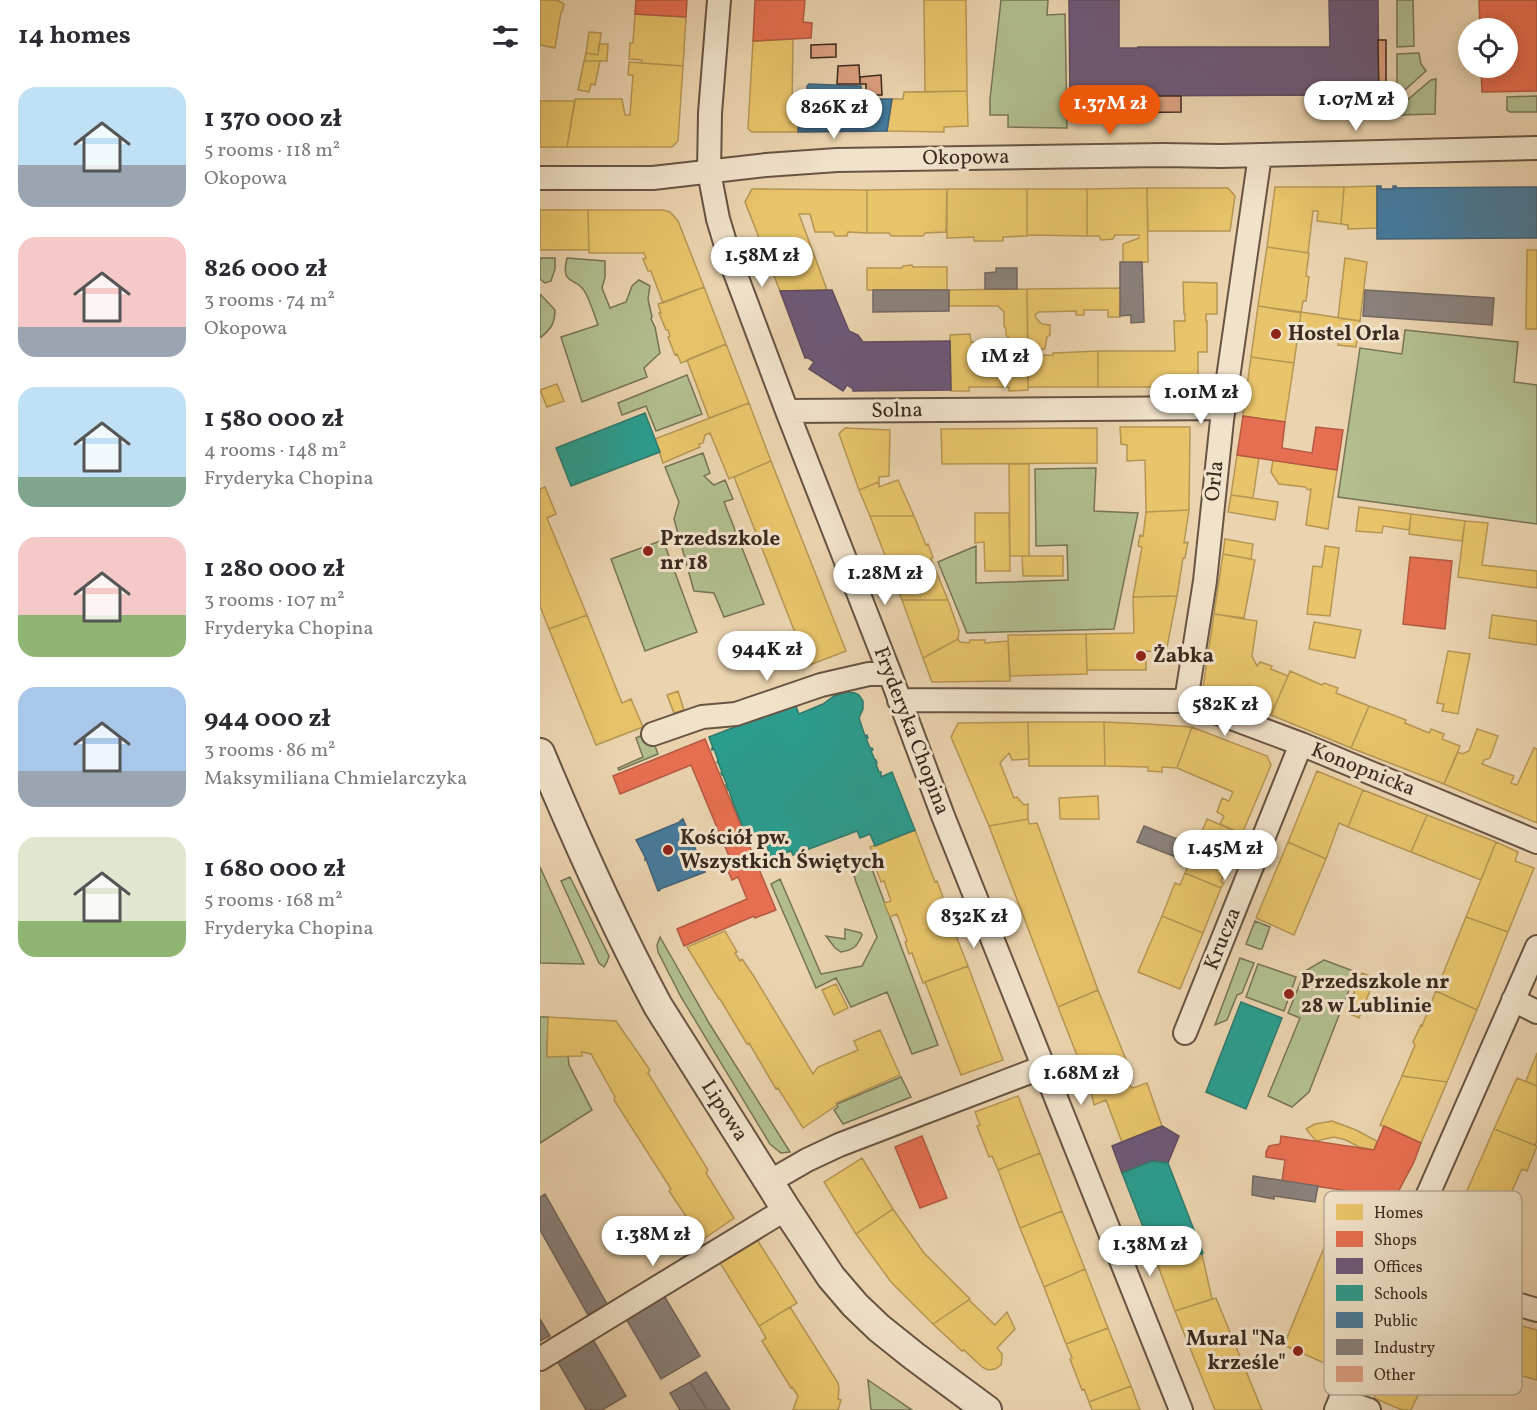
<!DOCTYPE html>
<html lang="en">
<head>
<meta charset="utf-8">
<style>
	body { margin:0; font-family:Vollkorn,serif; background:#f7f7f7; color:#2b2b33; height:100vh; display:flex; flex-direction:column; font-size:22px; white-space:nowrap }
	* { box-sizing:border-box; margin:0 }
	p { font-size:20px; color:#7c7c81 }
	.icon { flex:none; width:33px; height:33px; fill:none; stroke:currentColor; stroke-width:2; stroke-linecap:round; stroke-linejoin:round }
	.map { position:relative; flex:1; overflow:hidden }
	.details { display:flex; flex-direction:column; background:#fff; width:540px }
	.details>* { flex:none }
	.fabs { position:absolute; left:918px; top:18px; display:grid; gap:12px }
	.fabs a { display:grid; place-items:center; width:60px; height:60px; border-radius:50%; background:#fff; box-shadow:0 3px 15px #0003; font-size:30px }
	.price { position:absolute; translate:-50% -51px; padding:0 14px; border-radius:21px; background:#fff; color:#222; font-size:20px; line-height:39px; filter:drop-shadow(0 2px 3px #0008) }
	.price::after { content:''; position:absolute; left:50%; top:36px; width:18px; height:14px; margin-left:-9px; background:inherit; clip-path:polygon(0 0,100% 0,50% 100%) }
	.price.on { background:#ea580c; color:#fff }
	ul { padding:0; list-style:none }
	li { display:flex; align-items:center; gap:18px; height:150px; padding:0 18px }
	li span { display:grid; place-items:center; flex:none; width:168px; height:120px; border-radius:18px; color:#555 }
	li>.icon { margin-inline-start:auto }
	span .icon { width:72px; height:72px; fill:#fffc; stroke-width:1 }
	li b { font-size:26px }
	h2 { display:flex; justify-content:space-between; align-items:center; height:72px; padding:0 18px; font-size:26px }
	main { display:flex; flex:1; min-height:0 }
	.map>svg:first-child { display:block }
</style>
</head>
<body>
<main>
<section class="details">
<h2>14 homes<svg class="icon" aria-label="filters" viewBox="0 0 24 24"><path d="M4 7h16M4 17h16"/><circle cx="9" cy="7" r="2"/><circle cx="15" cy="17" r="2"/></svg></h2>
<ul>
<li><span style="background:linear-gradient(#bfe0f5 65%,#9aa5b1 0)"><svg class="icon" aria-label="home" viewBox="0 0 24 24"><path d="M3 11l9-7 9 7M6 9v11h12V9"/></svg></span><div><b>1 370 000 zł</b><p>5 rooms · 118 m²</p><p>Okopowa</p></div></li>
<li><span style="background:linear-gradient(#f6c9c9 75%,#9aa5b1 0)"><svg class="icon" aria-label="home" viewBox="0 0 24 24"><path d="M3 11l9-7 9 7M6 9v11h12V9"/></svg></span><div><b>826 000 zł</b><p>3 rooms · 74 m²</p><p>Okopowa</p></div></li>
<li><span style="background:linear-gradient(#bfe0f5 75%,#7fa58c 0)"><svg class="icon" aria-label="home" viewBox="0 0 24 24"><path d="M3 11l9-7 9 7M6 9v11h12V9"/></svg></span><div><b>1 580 000 zł</b><p>4 rooms · 148 m²</p><p>Fryderyka Chopina</p></div></li>
<li><span style="background:linear-gradient(#f6c9c9 65%,#8fb573 0)"><svg class="icon" aria-label="home" viewBox="0 0 24 24"><path d="M3 11l9-7 9 7M6 9v11h12V9"/></svg></span><div><b>1 280 000 zł</b><p>3 rooms · 107 m²</p><p>Fryderyka Chopina</p></div></li>
<li><span style="background:linear-gradient(#a9c7e8 70%,#9aa5b1 0)"><svg class="icon" aria-label="home" viewBox="0 0 24 24"><path d="M3 11l9-7 9 7M6 9v11h12V9"/></svg></span><div><b>944 000 zł</b><p>3 rooms · 86 m²</p><p>Maksymiliana Chmielarczyka</p></div></li>
<li><span style="background:linear-gradient(#dfe7d0 70%,#8fb573 0)"><svg class="icon" aria-label="home" viewBox="0 0 24 24"><path d="M3 11l9-7 9 7M6 9v11h12V9"/></svg></span><div><b>1 680 000 zł</b><p>5 rooms · 168 m²</p><p>Fryderyka Chopina</p></div></li>
</ul>
</section>
<div class="map">
<svg width="997" height="1410" viewBox="0 0 997 1410">
	<rect width="100%" height="100%" fill="#ead3ae"/>
	<filter id="stains"><feTurbulence type="fractalNoise" baseFrequency=".00333" numOctaves="4"/><feColorMatrix values="0 0 0 0 .2 0 0 0 0 .09 0 0 0 0 .02 0 0 0 .5 -.17"/></filter>
	<radialGradient id="worn" r=".72"><stop offset=".6" stop-color="#630" stop-opacity="0"/><stop offset="1" stop-color="#630" stop-opacity=".3"/></radialGradient>
	<!-- green -->
	<path fill="#b2be8e" stroke="#777456" stroke-width="1.5" d="M461,0h47l-1,15 18,-1 2,114 -59,-1v-12h-18v-16z
		M857,0h16l1,46 -17,1z
		M879,53l2,11 5,7 -29,26v-43z
		M896,79l-1,35 -37,1 -1,-3 2,-5 32,-27z
		M997,96v16h-27l-3,-2v-13z
		M0,258h15v11l-4,12 -6,2 -5,-4z
		M27,258l38,3v16l-3,11 8,20 16,-6 6,-16 7,-6 11,6 -2,13 4,18 -1,2 4,8 5,26 -16,15 3,9 -65,25 -21,-65 37,-12c-4,-11 -7,-22 -13,-33 -9,-16 -25,-5 -18,-34z
		M0,294l15,16c0,14 -5,20 -15,28z
		M865,330l113,12 -4,40 23,3v139l-199,-27 22,-149 42,6z
		M147,375l15,39 -46,17 -10,-25 -24,9 -4,-12z
		M163,453l7,20 -6,3 10,9 11,-5 8,19 -9,3 40,102 -40,13 -10,-24 -20,-2 -20,-72 5,-17 -14,-35z
		M556,468l-2,43 44,2 -24,116 -147,4 -29,-71 38,-16v37l92,-3 -1,-35 -31,1 -1,-77z
		M123,540l34,92 -52,19 -34,-92z
		M110,732l8,22 -39,16 -1,-2 25,-11 -7,-19z
		M329,861l69,184 -26,9 -25,-62 -36,15 -15,-29 -20,10 -45,-104 9,-5 41,95 41,-8 15,-29 -21,-55 -4,-14z
		M0,867l44,97 -44,-1z
		M30,877l39,79 -2,6 -3,5 -5,-4 -38,-82z
		M715,921l15,6 -8,22h-3l-13,-5z
		M305,929l16,4 1,2c-5,12 -9,15 -21,17l-6,-4 -9,-12 19,3z
		M120,937l49,86 81,129 -9,1 -11,-9 -89,-147 -23,-45 -1,-7z
		M700,958l14,5 -12,30 -5,2 -10,25 -12,5z
		M784,960l32,12 -47,120 -17,15 -24,-11 32,-78 -12,-5 17,-42z
		M718,964l38,13 -12,34 -38,-14z
		M0,1017h8l-1,39h21l1,9 23,45 -52,33z
		M361,1077l10,20 -68,27 -9,-14 4,-3 -1,-3z
		M328,1380l44,30h-41z"/>
	<!-- homes -->
	<path fill="#e9c46a" stroke="#b59654" stroke-width="1.5" d="M0,0h17l7,4 -2,8h-1l-6,36 -15,-3z
		M384,0h42l1,91 -42,1z
		M95,14l51,3 -3,49 -42,-3 1,-3 -13,-1 1,-16h3z
		M49,32l12,1 -3,22 -12,-2z
		M253,39l-1,68 8,1 -2,24h-46l-4,-3 5,-88z
		M59,44h9l-1,17h-23l2,-8 12,2z
		M44,61h16l-5,24 -4,-1 -2,8 -11,-2z
		M89,62l54,4 -5,75 -6,6h-105l8,-48h47l3,16h5l3,-40h-5z
		M427,91l1,35 -24,1v5l-57,-1 5,-32h11l1,-7z
		M0,101h35l-8,46h-27z
		M837,186v42l-29,1v-4l-7,-1 3,-37z
		M735,187h69l-3,37 -24,-3 1,-10h-5l-5,42 -41,-6z
		M607,188l1,74 -22,1 -3,-2v-17l16,-6v-3h-24l-2,4 -12,1 -2,-4h-12v-47z
		M607,188h81l7,8 -5,35h-82z
		M212,189l115,1v43l-19,-1 -1,4h-12l-2,-4h-18l-5,-18h-11l28,76 -47,1 -35,-89z
		M407,189h80v47l-24,1v4h-29v-4l-27,1z
		M407,189l-1,43 -21,1 -2,3h-32l-2,-3h-22v-43z
		M487,189h60v47l-60,-1z
		M0,210h48l1,40h-49z
		M48,210h75l7,2 8,9 26,66 -41,16 -12,-32h-3l-5,-12 3,-1 -2,-5h-55z
		M727,247l42,6 -3,23 3,1 -3,24h-3l-2,12 -43,-7z
		M987,250h10v79h-11z
		M805,258l22,4 -7,59 -22,-3z
		M372,265l1,2h34v23h-80v-22h35l1,-2z
		M643,282l34,1v31h-11v7h1v31h-9v35h-28v-3h-9v3h-63v-36h77l-1,-30h11v-7h-1z
		M164,287l22,57 -45,19 -4,-9 -2,1 -7,-18 2,-1 -2,-6h-2l-7,-17h2l-3,-9z
		M581,288l-1,29h-12v-7h-24v5h-8v-4l-37,1 -4,3 1,3 6,6 8,1v10l-3,2 -2,12h-17l-1,-60z
		M487,289l1,101 -19,1v-4h-40v4h-18l-1,-56 20,-1 1,8h11l1,-2h13l1,3 12,-1v-4l-3,-3v-6l-2,-3v-14l-6,-6h-49v-16z
		M718,306l43,6 -7,51 -43,-6z
		M761,312l59,9 -4,26 -18,-2 1,-7 -37,-5 -5,9z
		M186,344l23,59 -40,15 -22,-58z
		M558,351v36h-70v-31l25,-1v-2z
		M711,357l43,6 -9,59 -42,-6z
		M17,384l7,17 -17,6 -7,-17z
		M209,403l22,58 -42,18 -19,-46 -5,2 -2,8 -4,1 1,3 -37,16 -8,-24z
		M580,427h70l-1,83 -43,2 -1,-52 -18,1v-16l-6,-1z
		M305,428l45,2 -1,46 -10,1v5l-20,8 -20,-56z
		M557,428v35l-155,1 -1,-35z
		M697,455l22,2 -6,41 -22,-3z
		M733,460l64,10 -9,59 -22,-4 5,-36 -3,1 -3,-3 -26,-3 -8,-12z
		M231,461l75,190 -47,18 -12,-31 9,-3 -62,-158z
		M469,464h20v92h-19z
		M358,480l16,36h-44l-11,-26 20,-8v5z
		M5,487l11,27 -9,4 40,97 -38,14 -9,-23v-117z
		M691,495l47,7 -3,18 -47,-8z
		M819,507l52,7 -2,16 -26,-4 -1,7 -26,-2z
		M649,510l-5,33 4,-1 -3,16h-2l-6,38 -44,1 9,-50 -4,-1 2,-11 3,1 3,-24z
		M435,513h34l1,58h-25l-1,-29 -9,1z
		M871,514l54,7 -3,20 -53,-7z
		M330,516h44l12,29 2,-1 5,13 -2,2 17,41h-46z
		M925,521l23,2 -6,42 55,6v17l-79,-11z
		M685,539l28,5 -2,15 -28,-5z
		M785,546l14,2 -9,68 -23,-2 6,-48 9,1z
		M683,554l32,6 -11,58 -30,-4z
		M482,556h41v20h-40z
		M637,596l-11,56 -20,-1v19h-59l-1,-36 48,-1 -1,-36z
		M362,600h46l11,31 -1,8 -35,19z
		M674,614l43,7 -5,35 5,10 3,-4 12,4 -1,3 17,7 -17,39 -68,-27z
		M47,615l35,88 9,-4 12,28 -47,18 -47,-116z
		M952,615l45,6v24l-48,-7z
		M774,622l47,8 -6,28 -46,-9z
		M546,634l1,40 -77,2 -2,-41z
		M418,639l2,3 9,1 1,-3h15v3l23,-2 2,40 -78,1 -9,-24z
		M908,651l22,3 -12,60 -16,-3 2,-7 -7,-1z
		M750,671l32,14 2,-2 14,5 -2,5 33,13 -18,42 -80,-33z
		M138,691l6,19 -10,3 -7,-18z
		M829,706l37,14 -1,3 24,10 2,-4 13,5 -2,5 18,7 -16,38 -93,-36z
		M488,722l1,37 -17,1 -3,-7 -9,10 14,35 3,-1 7,8 4,-1v15l-39,7 -38,-89 7,-14z
		M488,722h76l1,44h-76z
		M564,722l43,2 45,3 -15,41 -15,-1v5l-14,-1v-4l-43,-1z
		M652,727l75,29 4,9 -29,69 -22,-10 4,-8 -7,-4 5,-14 7,3 4,-9 -56,-24z
		M937,729l21,7 -8,22 -6,2 -2,4 32,12 -3,7 6,2 17,-37 3,1v74l-93,-39 14,-32 4,2 7,-3z
		M777,771l46,19 -15,37 -9,-4 -13,36 -38,-17z
		M823,790l64,25 -16,37 -63,-25z
		M558,796l1,23h-39l-1,-21z
		M887,815l69,27 -15,38 -70,-28z
		M488,819l1,5 8,-1 61,167 -40,17 -69,-181z
		M667,819l35,15 -9,25 -36,-15z
		M375,830l20,52 2,-1 6,16 -2,1 27,68 -45,17 -11,-30 -3,1 -4,-12 2,-1 -10,-27 -7,3 -6,-14 7,-2 -7,-20 -3,1 -5,-13 2,-1 -8,-21z
		M748,842l38,17 -32,76 -38,-17z
		M956,842l22,10 -3,9 19,7 -26,64 -42,-15z
		M657,844l36,15 -5,13 -3,-1 -4,11 3,1 -3,5 -36,-15z
		M645,873l36,15 -18,45 -41,-17 13,-33 5,2z
		M622,916l41,17 -23,56 -42,-17z
		M926,917l42,15 -31,78 -41,-19z
		M185,931l12,21 -2,1 5,8 2,-2 11,16 60,99 5,-7 40,-17 -4,-9 26,-11 20,45 -64,28 1,2 -34,23 -25,-40 -2,1 -27,-46 -2,1 -27,-45h-1l-32,-52z
		M428,966l35,94 -42,15 -36,-93z
		M822,973l13,5 -16,40 -13,-6z
		M296,984l12,24 -14,7 -12,-25z
		M558,990l31,77 -2,11 -36,13 -33,-84z
		M896,991l41,19 -30,72 -45,-6 13,-31 -2,-3 8,-17 1,1z
		M8,1017l68,4 34,49 -2,3 60,97 -2,3 28,45 -32,22 -33,-49 2,-2 -57,-89 1,-3 -24,-43 -9,-2v4l-35,1z
		M997,1053v33l-11,-5z
		M862,1076l45,6 -26,61 -41,-18z
		M587,1078l4,9 2,1 14,-5 15,43 -40,16 -16,-42 -12,5 -3,-14z
		M977,1078l20,8v55l-2,4 -41,-16z
		M478,1096l22,57 -42,17 -6,-14 -3,1 -12,-31 3,-1 -5,-13z
		M792,1121l24,9 21,11 -3,9 -15,-3 -13,-7 -12,-3 -18,4 -10,-12 9,-5z
		M954,1129l43,17 -10,25 -5,-2 -11,24 4,3 -10,21 -42,-17z
		M500,1153l22,58 -42,17 -22,-58z
		M322,1158l31,51 -37,25 -32,-52z
		M353,1209l31,44 46,46 -37,25 -42,-42 -35,-48z
		M522,1211l23,58 -41,18 -24,-59z
		M216,1238l41,65 -38,23 -40,-65z
		M788,1238l42,18 -46,107 -40,-18z
		M612,1250l50,4 10,45 -37,12z
		M545,1269l23,59 -42,16 -22,-57z
		M676,1298l46,112h-47l-40,-99z
		M429,1300l26,25 12,-13 8,17 -18,19 5,6v4l-1,7 -6,4 -7,1 -6,-3 -18,-17 -2,1 -29,-27z
		M877,1303l18,8 20,6 -44,93h-9l-28,-12z
		M250,1307l48,76 1,6 -1,10 3,1 -3,10h-45l5,-14 -6,-9 -1,1 -29,-47 4,-3 -7,-12z
		M970,1323l27,7v50l-40,-11z
		M568,1328l23,58 -42,16 -5,-13 -2,1 -12,-31 2,-1 -6,-14z
		M591,1386l9,24h-48l-3,-8z"/>
	<!-- shops -->
	<path fill="#e76f51" stroke="#b45a42" stroke-width="1.5" d="M96,0h51l-1,17 -51,-3z
		M215,0h50l-2,22 9,1 -1,15 -58,3z
		M939,0h58v91l-55,1 -1,-24h27v-40h-28z
		M703,416l42,6 -3,26 30,5 4,-26 27,3 -6,40 -100,-15z
		M870,557l42,4 -7,68 -42,-5z
		M165,739l71,171 -21,8 -1,-2 -70,30 -7,-17 70,-30 -9,-22 -6,3 -7,-16 6,-3 -40,-96 -71,29 -7,-18z
		M844,1126l37,17 -7,19 -19,36 -113,-17 3,-21 -19,-3v-5l3,-6 11,-2 1,-8 93,14z
		M382,1136l25,62 -27,10 -25,-61z"/>
	<!-- offices -->
	<path fill="#6d597a" stroke="#5e4b5f" stroke-width="1.5" d="M529,0h50v48h19v-1h192l-1,-47h49l1,94h-4v4h-42v-3l-217,1v4h-42l-1,-3h-3z
		M292,290l17,41 9,4 5,7 87,-1 1,49 -98,1v-2l-6,-4 -4,6 -34,-22 5,-7 -6,-4h-3l-25,-67z
		M622,1126l17,10 -11,27 -16,-2 -30,12 -10,-27z"/>
	<!-- schools -->
	<path fill="#2a9d8f" stroke="#2f7a6d" stroke-width="1.5" d="M105,413l15,39 -89,34 -15,-38z
		M307,692l8,1 4,2 4,6v8l-4,9 6,18 2,-1 1,3h-2l4,10h2l1,2 -2,1 4,9h1l1,3 -1,1 3,8h2v5l11,-5 23,58 -40,16 -5,-12 -10,4 -3,-7 -64,24 -2,-4 -20,7 -9,-25 -14,6 -15,-36 -4,-13h-1l-2,-5h1l-4,-10h-1l-1,-2 1,-1 -4,-10 -1,1 1,-3 -4,-11 -2,1v-2h1l-4,-11 86,-33 4,10 24,-10 11,-8z
		M701,1002l41,16 -36,91 -40,-17z
		M612,1161l16,2 35,90 -1,1 -50,-4 -30,-77z"/>
	<!-- public -->
	<path fill="#457b9d" stroke="#426277" stroke-width="1.5" d="M269,84l52,2 1,13h30l-5,32 -89,1 2,-24 8,-7 -1,-15z
		M837,186h4v3h12v-3h3v2l141,-1v51l-160,1z
		M143,819l22,53 -45,17v1l-2,1 -12,-32 -1,1v-3l-9,-17 44,-18v-1z"/>
	<!-- industry -->
	<path fill="#8a817c" stroke="#736760" stroke-width="1.5" d="M580,262h22l2,60 -13,1v-8l-11,1z
		M456,268h21v21h-32v-16l11,-1z
		M333,290h76v21l-76,1z
		M825,290l129,8 -2,27 -129,-9z
		M604,826l38,15 -6,16 -39,-15z
		M713,1176l65,10 -3,16 -41,-6v3l-22,-4z
		M5,1194l62,110 -19,11 -48,-85v-33z
		M123,1294l37,62 -39,23 -36,-62z
		M0,1319l10,17 -10,5z
		M52,1338l34,58 -24,14h-16l-30,-51z
		M166,1372l24,38h-23l-17,-28z
		M150,1382l17,28h-27l-10,-17z"/>
	<!-- building -->
	<path fill="#dc9f7f" stroke="#3c291f" stroke-width="1.5" d="M838,40h8v67h-37v-9h26v-4h4z
		M296,44v13l-25,1v-13z
		M319,65l1,19h-23l1,-18z
		M341,75l1,20h-16v-11h-6v-7z
		M576,96h65v16l-75,1v-13h10z"/>
	<g fill="none" stroke-linecap="round" stroke-linejoin="round">
		<!-- minor casing -->
		<g stroke="#685443" stroke-width="26">
			<path id="minor" d="M179,0l-9,113 -1,59 9,47 13,43 56,149 103,263 53,142 238,594
				M0,178h113l113,-13 71,-5 326,-5 58,1 316,-8
				M247,411l436,-3
				M359,700l287,1 115,43 236,98
				M646,701l19,-120 17,-161 38,-265
				M113,734l49,-17 34,-3 85,-29 48,-11h21
				M973,1000l24,12
				M645,1033l116,-289
				M229,1182l38,-22 32,-15 204,-78
				M855,1269l142,41
				M0,1359l246,-150
				M800,1400l29,10
				M796,1410l59,-141 142,-322"/>
		</g>
		<!-- tertiary casing -->
		<g stroke="#685443" stroke-width="32">
			<path id="tertiary" d="M0,753c36,86 74,171 118,253l128,203 45,68 24,28 24,23 35,28 73,54"/>
		</g>
		<!-- minor -->
		<use href="#minor" stroke="#f1e2ca" stroke-width="22"/>
		<!-- tertiary -->
		<use href="#tertiary" stroke="#f1e2ca" stroke-width="28"/>
	</g>
	<!-- markers -->
	<g fill="#8f2418" stroke="#f1e2ca" stroke-width="2">
		<circle cx="736" cy="334" r="6"/>
		<circle cx="108" cy="551" r="6"/>
		<circle cx="601" cy="656" r="6"/>
		<circle cx="128" cy="850" r="6"/>
		<circle cx="749" cy="994" r="6"/>
		<circle cx="758" cy="1351" r="6"/>
	</g>
	<g text-anchor="middle" dominant-baseline="central" stroke-width="6" stroke-linejoin="round" paint-order="stroke">
		<!-- street labels -->
		<g font-size="21" fill="#3c291f" stroke="#f1e2ca">
			<text transform="translate(426 158) rotate(-1)">Okopowa</text>
			<text transform="translate(357 411) rotate(-1)">Solna</text>
			<text transform="translate(675 481) rotate(-84)">Orla</text>
			<text transform="translate(371 731) rotate(69)">Fryderyka Chopina</text>
			<text transform="translate(823 770) rotate(22)">Konopnicka</text>
			<text transform="translate(683 939) rotate(-68)">Krucza</text>
			<text transform="translate(184 1111) rotate(57)">Lipowa</text>
		</g>
		<!-- poi labels -->
		<g font-size="21" font-weight="bold" fill="#3c291f" stroke="#f1e2ca" text-anchor="start">
			<text x="748" y="334">Hostel Orla</text>
			<text x="120" y="539">Przedszkole<tspan x="120" dy="24">nr 18</tspan></text>
			<text x="613" y="656">Żabka</text>
			<text x="140" y="838">Kościół pw.<tspan x="140" dy="24">Wszystkich Świętych</tspan></text>
			<text x="761" y="982">Przedszkole nr<tspan x="761" dy="24">28 w Lublinie</tspan></text>
			<text x="746" y="1339" text-anchor="end">Mural "Na<tspan x="746" dy="24">krześle"</tspan></text>
		</g>
	</g>
	<!-- legend -->
	<rect x="784" y="1191" width="198" height="204" rx="9" fill="#f1e2ca" stroke="#bbaa97" stroke-width="1.5"/>
	<rect x="796" y="1204" width="27" height="16" fill="#e9c46a"/>
	<rect x="796" y="1231" width="27" height="16" fill="#e76f51"/>
	<rect x="796" y="1258" width="27" height="16" fill="#6d597a"/>
	<rect x="796" y="1285" width="27" height="16" fill="#2a9d8f"/>
	<rect x="796" y="1312" width="27" height="16" fill="#457b9d"/>
	<rect x="796" y="1339" width="27" height="16" fill="#8a817c"/>
	<rect x="796" y="1366" width="27" height="16" fill="#dc9f7f"/>
	<g font-size="16" fill="#3c291f">
		<text x="834" y="1218">Homes</text>
		<text x="834" y="1245">Shops</text>
		<text x="834" y="1272">Offices</text>
		<text x="834" y="1299">Schools</text>
		<text x="834" y="1326">Public</text>
		<text x="834" y="1353">Industry</text>
		<text x="834" y="1380">Other</text>
	</g>
	<rect width="100%" height="100%" filter="url(#stains)"/>
	<rect width="100%" height="100%" fill="url(#worn)"/>
</svg>
<div class="fabs">
<a><svg class="icon" aria-label="locate" viewBox="0 0 24 24"><circle cx="12" cy="12" r="6"/><path d="M12 2v4M12 18v4M2 12h4M18 12h4"/></svg></a>
</div>
<b class="price" style="left:816px;top:132px">1.07M zł</b>
<b class="price on" style="left:570px;top:136px">1.37M zł</b>
<b class="price" style="left:294px;top:140px">826K zł</b>
<b class="price" style="left:222px;top:288px">1.58M zł</b>
<b class="price" style="left:465px;top:389px">1M zł</b>
<b class="price" style="left:661px;top:425px">1.01M zł</b>
<b class="price" style="left:345px;top:606px">1.28M zł</b>
<b class="price" style="left:227px;top:682px">944K zł</b>
<b class="price" style="left:685px;top:737px">582K zł</b>
<b class="price" style="left:685px;top:881px">1.45M zł</b>
<b class="price" style="left:434px;top:949px">832K zł</b>
<b class="price" style="left:541px;top:1106px">1.68M zł</b>
<b class="price" style="left:113px;top:1267px">1.38M zł</b>
<b class="price" style="left:610px;top:1277px">1.38M zł</b>
</div>
</main>
</body>
</html>
